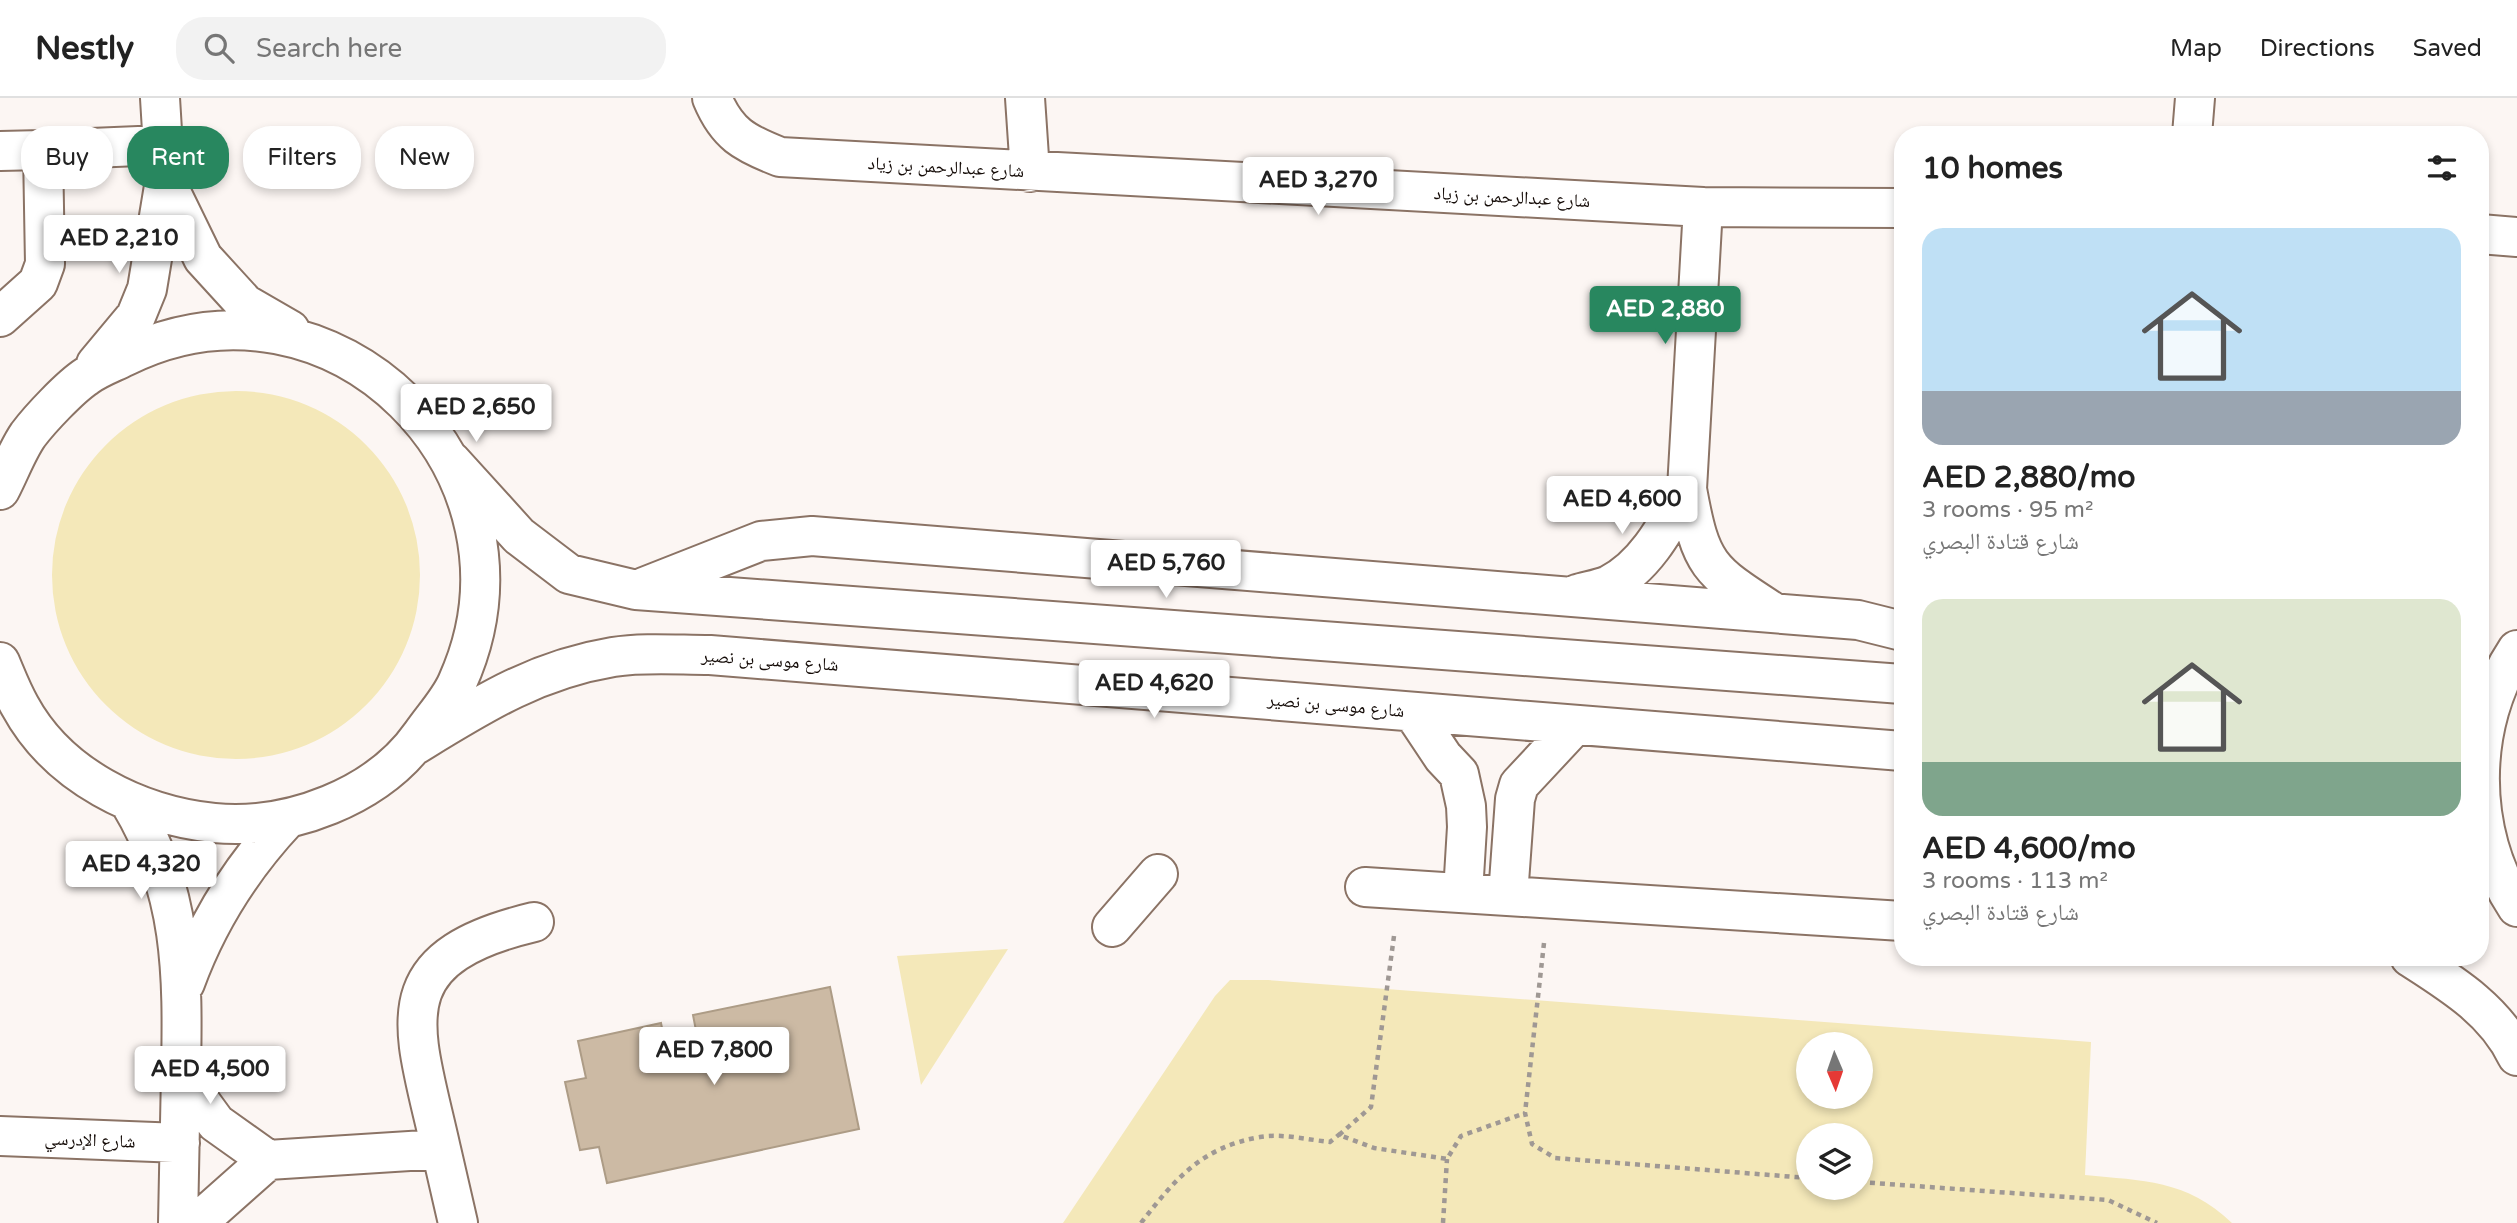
<!DOCTYPE html>
<html lang="en">
<head>
<meta charset="utf-8">
<style>
	body { margin:0; font-family:"Varela Round","Noto Naskh Arabic",sans-serif; background:#f2f2f2; color:#222; height:100vh; display:flex; flex-direction:column; font-size:26px; white-space:nowrap }
	* { box-sizing:border-box; margin:0 }
	p { font-size:23px; color:#767676 }
	.icon { flex:none; width:38px; height:38px; fill:none; stroke:currentColor; stroke-width:2; stroke-linecap:round; stroke-linejoin:round }
	.map { position:relative; flex:1; overflow:hidden }
	.drawer { position:absolute; left:1894px; top:28px; width:595px; height:840px; display:flex; flex-direction:column; background:#fff; border-radius:28px; box-shadow:0 4px 10px #0003 }
	.drawer>* { flex:none }
	.hud { position:absolute; left:21px; top:28px; width:665px; height:63px; display:flex; gap:14px }
	.needle { width:46px; rotate:178deg }
	.tools { position:absolute; left:1796px; top:934px; display:grid; gap:14px }
	.tools a { display:grid; place-items:center; width:77px; height:77px; border-radius:50%; background:#fff; box-shadow:0 4px 10px #0003; font-size:35px }
	.price { position:absolute; translate:-50% -60px; padding:0 16px; border-radius:7px; background:#fff; color:#222; font-size:23px; line-height:46px; filter:drop-shadow(0 2px 4px #0008) }
	.price::after { content:''; position:absolute; left:50%; top:42px; width:21px; height:16px; margin-left:-10px; background:inherit; clip-path:polygon(0 0,100% 0,50% 100%) }
	.price.on { background:#28875f; color:#fff }
	ul { padding:0; list-style:none }
	li { display:grid; align-content:center; gap:14px; height:371px; padding:0 28px }
	li span { display:grid; place-items:center; height:217px; border-radius:21px; color:#555 }
	li>.icon { margin-inline-start:auto }
	span .icon { width:126px; height:126px; fill:#fffc; stroke-width:1 }
	li b { font-size:30px }
	h2 { display:flex; justify-content:space-between; align-items:center; height:84px; padding:0 28px; font-size:30px }
	.chip { padding:0 24px; border-radius:28px; background:#fff; box-shadow:0 4px 10px #0003; font-size:24px; line-height:63px }
	.chip.on { background:#28875f; color:#fff }
	header { display:flex; align-items:center; gap:42px; box-sizing:border-box; height:98px; padding:0 35px; background:#fff; border-bottom:2px solid #e0e0e0 }
	header strong { font-size:33px }
	nav { display:flex; gap:38px; margin-inline-start:auto; font-size:24px }
	.search { width:490px; height:63px; background:#f2f2f2; display:flex; align-items:center; gap:18px; box-sizing:border-box; padding:0 24px; border-radius:28px; color:#767676; font-size:26px }
	.map>svg:first-child { display:block }
</style>
</head>
<body>
<header>
<strong>Nestly</strong>
<div class="search"><svg class="icon" aria-label="search" viewBox="0 0 24 24"><circle cx="10" cy="10" r="6"/><path d="M15 15l6 6"/></svg>Search here</div>
<nav><a>Map</a><a>Directions</a><a>Saved</a></nav>
</header>
<div class="map">
<svg width="2517" height="1125" viewBox="0 0 2517 1125">
	<rect width="100%" height="100%" fill="#fcf6f3"/>
	<!-- green -->
	<path fill="#f4e8b9" fill-rule="evenodd" d="M52 477a184 184 0 1 1 368 0a184 184 0 1 1-368 0Z
		M1008,851l-87,136 -24,-129z
		M1230,882h38l823,62 -6,133c58,6 101,4 147,48h-1169l152,-227zM1808,947h52v52h-52zM1808,1038h52v52h-52z"/>
	<!-- building -->
	<path fill="#ccbaa4" stroke="#ad9c86" stroke-width="2" d="M830,889l29,142 -252,54 -8,-36 -19,3 -15,-68 21,-4 -8,-37 83,-18 5,25 32,-7 -5,-26z"/>
	<g fill="none" stroke-linecap="round" stroke-linejoin="round">
		<!-- minor casing -->
		<g stroke="#8b7365" stroke-width="42">
			<path id="minor" d="M712,0c15,36 32,45 68,59l923,50 199,1
				M1025,0l5,74
				M2192,37l3,-37
				M0,53l43,-1
				M165,82l38,78 42,46 45,26
				M1703,109l-16,282c14,77 21,81 86,123
				M2480,136l37,3
				M0,219l38,-34 7,-19 -2,-114 120,-5
				M96,266l40,-48 11,-27 18,-109 -5,-82
				M451,363l68,75 50,38 67,16 1266,94
				M0,392c9,-17 17,-39 28,-55 12,-16 42,-48 59,-59 11,-8 25,-13 37,-19 208,-104 429,115 333,326 -8,18 -24,35 -35,51 -44,63 -133,96 -208,89 -76,-8 -156,-47 -194,-117 -8,-14 -14,-30 -20,-44
				M644,489l117,-46 51,-5 1046,84 44,11
				M1577,496c10,-3 23,-5 32,-9 38,-19 59,-62 78,-96
				M1413,614l30,45 16,17 7,32 1,21 -4,66
				M412,649c67,-41 122,-77 201,-90 31,-5 65,-2 97,-2l1192,96
				M130,705c53,88 53,170 51,270 -1,50 -2,100 -3,150
				M1365,789l537,34
				M1508,798l7,-97 4,-14 56,-60
				M1112,829l46,-53
				M2410,859c42,27 85,53 107,99
				M185,885c23,-63 56,-115 102,-164
				M181,977l35,48 52,37 -71,63
				M0,1038l180,7
				M441,1051l17,74
				M268,1062l173,-11c-27,-122 -62,-190 93,-227"/>
		</g>
		<!-- major casing -->
		<g stroke="#8b7365" stroke-width="42">
			<path id="major" d="M2517,552c-49,73 -50,183 0,257"/>
		</g>
		<!-- path -->
		<path stroke="#9f9894" stroke-width="4.5" stroke-dasharray="5 5" stroke-linecap="butt" d="M1394,838l-23,171 -32,28 35,13 73,11 14,-23 64,-23
			M1544,845l-19,170 7,31 23,14 253,20
			M1860,1084l248,18 49,23
			M1141,1125c34,-44 61,-76 119,-86 21,-4 49,3 70,5l11,-9
			M1443,1125l4,-64"/>
		<!-- minor -->
		<use href="#minor" stroke="#fff" stroke-width="38"/>
		<!-- major -->
		<use href="#major" stroke="#fff" stroke-width="38"/>
	</g>
	<g text-anchor="middle" dominant-baseline="central" stroke-width="7" stroke-linejoin="round" paint-order="stroke">
		<!-- street labels -->
		<g font-size="18" fill="#140b07" stroke="#fff">
			<text transform="translate(946 69) rotate(3)">شارع عبدالرحمن بن زياد</text>
			<text transform="translate(1512 99) rotate(3)">شارع عبدالرحمن بن زياد</text>
			<text transform="translate(770 562) rotate(4)">شارع موسى بن نصير</text>
			<text transform="translate(1336 607) rotate(5)">شارع موسى بن نصير</text>
			<text transform="translate(90 1042) rotate(2)">شارع الإدرسي</text>
		</g>
	</g>
</svg>
<div class="tools">
<a><svg class="needle" viewBox="-14 -14 28 28"><path d="M0-13l5 13h-10z" fill="#e53935"/><path d="M0 13l5-13h-10z" fill="#767676"/></svg></a>
<a><svg class="icon" aria-label="layers" viewBox="0 0 24 24"><path d="M12 4l9 5-9 5-9-5zM3 14l9 5 9-5"/></svg></a>
</div>
<b class="price" style="left:1318px;top:119px">AED 3,270</b>
<b class="price" style="left:119px;top:177px">AED 2,210</b>
<b class="price on" style="left:1665px;top:248px">AED 2,880</b>
<b class="price" style="left:476px;top:346px">AED 2,650</b>
<b class="price" style="left:1622px;top:438px">AED 4,600</b>
<b class="price" style="left:1166px;top:502px">AED 5,760</b>
<b class="price" style="left:1154px;top:622px">AED 4,620</b>
<b class="price" style="left:141px;top:803px">AED 4,320</b>
<b class="price" style="left:714px;top:989px">AED 7,800</b>
<b class="price" style="left:210px;top:1008px">AED 4,500</b>
<div class="hud">
<a class="chip">Buy</a>
<a class="chip on">Rent</a>
<a class="chip">Filters</a>
<a class="chip">New</a>
</div>
<section class="drawer">
<h2>10 homes<svg class="icon" aria-label="filters" viewBox="0 0 24 24"><path d="M4 7h16M4 17h16"/><circle cx="9" cy="7" r="2"/><circle cx="15" cy="17" r="2"/></svg></h2>
<ul>
<li><span style="background:linear-gradient(#bfe0f5 75%,#9aa5b1 0)"><svg class="icon" aria-label="home" viewBox="0 0 24 24"><path d="M3 11l9-7 9 7M6 9v11h12V9"/></svg></span><div><b>AED 2,880/mo</b><p>3 rooms · 95 m²</p><p>شارع قتادة البصري</p></div></li>
<li><span style="background:linear-gradient(#dfe7d0 75%,#7fa58c 0)"><svg class="icon" aria-label="home" viewBox="0 0 24 24"><path d="M3 11l9-7 9 7M6 9v11h12V9"/></svg></span><div><b>AED 4,600/mo</b><p>3 rooms · 113 m²</p><p>شارع قتادة البصري</p></div></li>
</ul>
</section>
</div>
</body>
</html>
